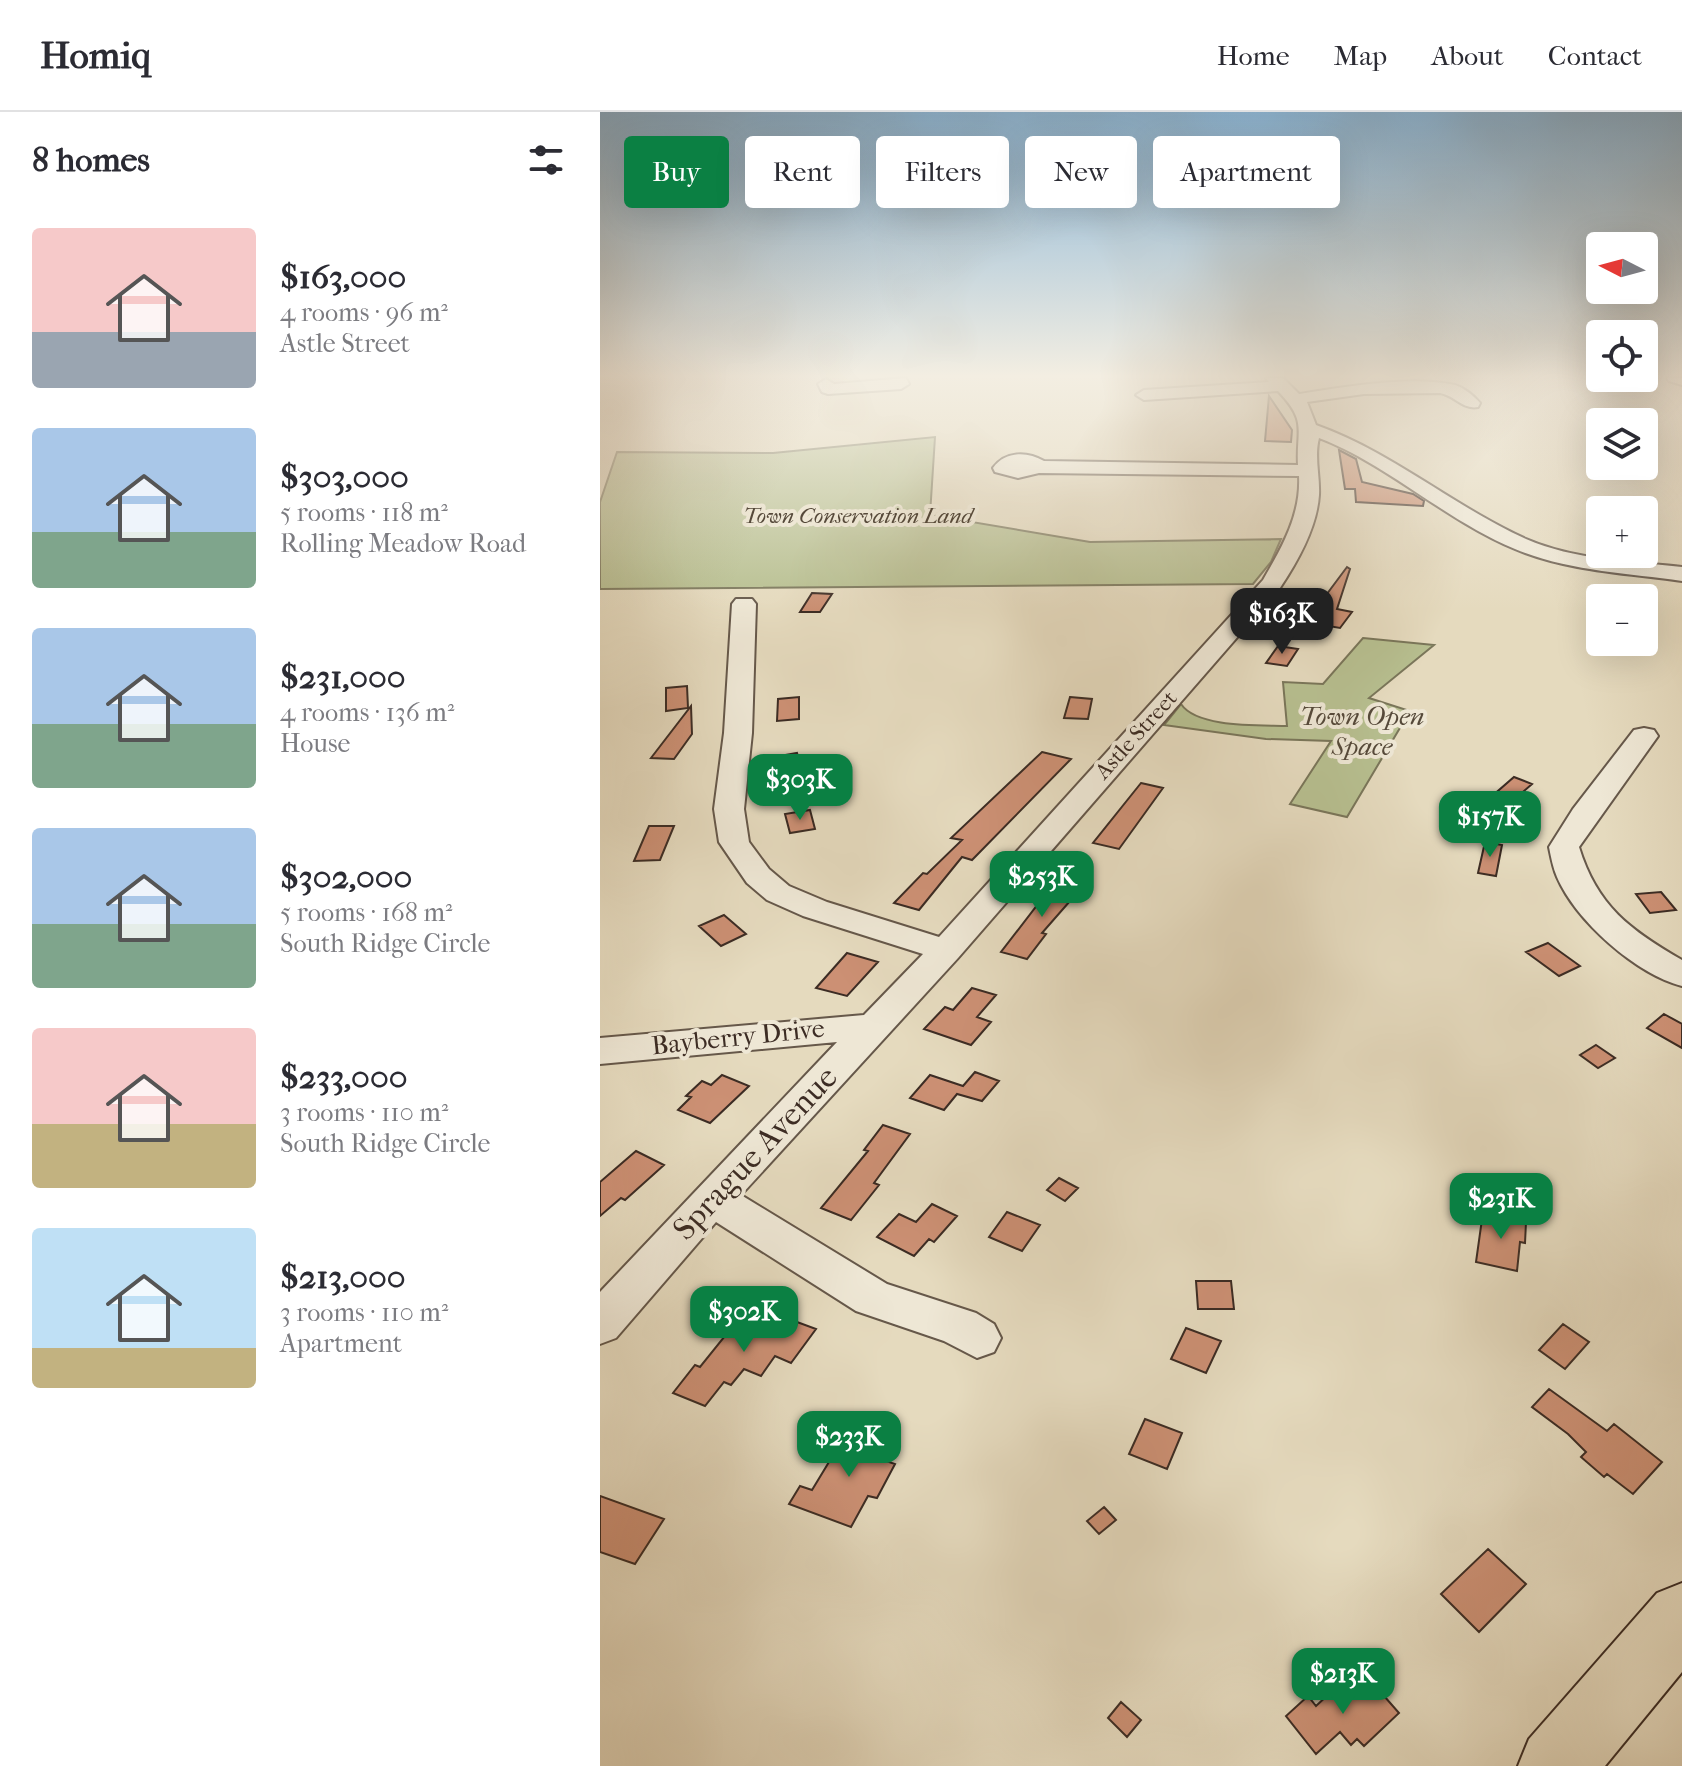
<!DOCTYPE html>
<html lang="en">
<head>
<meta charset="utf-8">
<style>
	body { margin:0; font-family:"IM FELL French Canon",serif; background:#f7f7f7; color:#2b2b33; height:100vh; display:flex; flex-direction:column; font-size:30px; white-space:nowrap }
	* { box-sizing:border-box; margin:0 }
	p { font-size:26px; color:#7c7c81 }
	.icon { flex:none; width:44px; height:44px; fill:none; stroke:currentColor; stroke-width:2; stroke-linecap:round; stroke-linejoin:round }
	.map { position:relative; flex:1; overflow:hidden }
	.side { display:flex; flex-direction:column; background:#fff; width:600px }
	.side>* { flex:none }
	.hud { position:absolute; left:24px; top:24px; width:760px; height:72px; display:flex; gap:16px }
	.needle { width:52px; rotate:276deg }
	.controls { position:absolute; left:986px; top:120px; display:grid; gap:16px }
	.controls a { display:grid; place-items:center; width:72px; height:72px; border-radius:8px; background:#fff; box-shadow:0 8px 32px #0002; font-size:40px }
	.price { position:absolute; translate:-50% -68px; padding:0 18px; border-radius:16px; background:#0b8043; color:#fff; font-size:26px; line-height:52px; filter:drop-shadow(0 2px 4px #0008) }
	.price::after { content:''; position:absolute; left:50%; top:48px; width:24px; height:18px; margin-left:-12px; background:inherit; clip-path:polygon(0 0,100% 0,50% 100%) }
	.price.selected { background:#222; color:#fff }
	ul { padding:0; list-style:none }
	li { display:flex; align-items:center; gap:24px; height:200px; padding:0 32px }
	li span { display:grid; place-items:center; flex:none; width:224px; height:160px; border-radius:8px; color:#555 }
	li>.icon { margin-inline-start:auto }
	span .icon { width:96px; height:96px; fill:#fffc; stroke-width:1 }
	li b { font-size:34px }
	h2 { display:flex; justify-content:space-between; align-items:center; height:96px; padding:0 32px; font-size:34px }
	.pill { padding:0 28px; border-radius:8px; background:#fff; box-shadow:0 8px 32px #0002; font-size:28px; line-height:72px }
	.pill.selected { background:#0b8043; color:#fff }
	header { display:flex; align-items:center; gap:48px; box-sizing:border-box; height:112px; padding:0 40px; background:#fff; border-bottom:2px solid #e1e1e2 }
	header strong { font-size:38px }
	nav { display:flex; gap:44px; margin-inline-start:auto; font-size:28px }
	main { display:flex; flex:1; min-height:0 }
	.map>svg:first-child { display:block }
</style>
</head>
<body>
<header>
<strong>Homiq</strong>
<nav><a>Home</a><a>Map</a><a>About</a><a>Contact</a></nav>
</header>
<main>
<section class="side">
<h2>8 homes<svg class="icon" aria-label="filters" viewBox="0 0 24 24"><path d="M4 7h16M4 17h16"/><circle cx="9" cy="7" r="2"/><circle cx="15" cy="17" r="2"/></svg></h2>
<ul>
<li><span style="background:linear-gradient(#f6c9c9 65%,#9aa5b1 0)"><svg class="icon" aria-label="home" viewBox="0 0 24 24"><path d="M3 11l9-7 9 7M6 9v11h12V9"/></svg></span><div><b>$163,000</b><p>4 rooms · 96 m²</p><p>Astle Street</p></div></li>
<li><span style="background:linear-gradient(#a9c7e8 65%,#7fa58c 0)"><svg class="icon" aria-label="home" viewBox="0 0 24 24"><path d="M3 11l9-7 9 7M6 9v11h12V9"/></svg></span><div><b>$303,000</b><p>5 rooms · 118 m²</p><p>Rolling Meadow Road</p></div></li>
<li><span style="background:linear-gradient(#a9c7e8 60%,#7fa58c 0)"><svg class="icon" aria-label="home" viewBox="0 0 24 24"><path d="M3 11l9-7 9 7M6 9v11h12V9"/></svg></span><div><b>$231,000</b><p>4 rooms · 136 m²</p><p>House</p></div></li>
<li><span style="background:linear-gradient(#a9c7e8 60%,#7fa58c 0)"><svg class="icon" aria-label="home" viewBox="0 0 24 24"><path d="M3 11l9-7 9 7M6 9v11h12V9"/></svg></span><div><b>$302,000</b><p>5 rooms · 168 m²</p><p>South Ridge Circle</p></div></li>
<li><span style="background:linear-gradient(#f6c9c9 60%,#c2b280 0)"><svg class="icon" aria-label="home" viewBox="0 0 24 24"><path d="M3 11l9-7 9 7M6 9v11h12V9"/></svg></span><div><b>$233,000</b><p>3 rooms · 110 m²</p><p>South Ridge Circle</p></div></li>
<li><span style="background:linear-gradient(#bfe0f5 75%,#c2b280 0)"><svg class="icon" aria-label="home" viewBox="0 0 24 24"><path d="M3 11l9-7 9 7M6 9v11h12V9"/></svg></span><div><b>$213,000</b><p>3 rooms · 110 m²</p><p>Apartment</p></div></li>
</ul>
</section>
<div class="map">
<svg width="1082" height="1654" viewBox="0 0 1082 1654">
	<rect width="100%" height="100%" fill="#e5dabe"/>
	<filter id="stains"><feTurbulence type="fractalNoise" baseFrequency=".0025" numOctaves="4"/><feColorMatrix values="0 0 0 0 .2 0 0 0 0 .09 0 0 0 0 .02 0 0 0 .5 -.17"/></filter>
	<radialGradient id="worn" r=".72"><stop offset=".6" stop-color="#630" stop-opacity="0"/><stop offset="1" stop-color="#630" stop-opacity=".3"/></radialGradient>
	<!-- green -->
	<path fill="#b7bf90" stroke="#7a765a" stroke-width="2" d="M335,325l-5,78 160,27 191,-3 -10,23 -18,22 -653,5v-87l17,-50 156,1z
		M763,526l71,7 -65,53 41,13 -63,106 -57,-13 41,-63 -65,-2 -102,-14 17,-21c16,24 78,21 106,22l-4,-44 40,2z"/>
	<!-- building -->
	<path fill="#cc9074" stroke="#3c2c24" stroke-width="2" d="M669,284l23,34 -1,12 -26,-1z
		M739,338l17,9 6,23 51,12 11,7 -1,5 -67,-4 -1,-13h-10z
		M747,455l3,2 -13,40 15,3 -12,16 -34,-6z
		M212,481l20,1 -12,18h-20z
		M678,534l20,3 -11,17 -21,-3z
		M87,574l1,22 -22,3v-23z
		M199,585v22l-22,2 1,-22z
		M470,585l22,2 -4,20 -24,-1z
		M91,594l1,28 -18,25 -23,-1z
		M442,640l29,7 -99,101 -10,-3 -43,53 -25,-7 29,-30 4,1 35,-34 -11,-2z
		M197,641l5,17 -23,4 -5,-17z
		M914,665l18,7 -23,20 -18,-7z
		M541,671l22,5 -44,61 -26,-6z
		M210,698l5,19 -25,4 -5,-19z
		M49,714h25l-14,34 -26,1z
		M885,730l17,3 -6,31 -18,-3z
		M458,766l26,7 -42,48 4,1 -19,25 -26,-7z
		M1061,780l15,18 -26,3 -14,-19z
		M124,803l22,19 -25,12 -22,-20z
		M948,831l32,23 -21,10 -33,-24z
		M247,841l31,9 -31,34 -31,-8z
		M372,876l24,7 -19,22 14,5 -20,23 -47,-16 21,-22 8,3z
		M1064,902l18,10v24l-35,-20z
		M996,933l19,13 -17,10 -18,-13z
		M375,960l24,9 -17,20 -25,-7 -13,16 -34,-12 20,-23 33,11z
		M122,963l27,11 -39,37 -32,-13 13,-13 -5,-1 16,-15 9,4z
		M283,1013l27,9 -36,49 5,2 -28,35 -30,-12 47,-57 -4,-1z
		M36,1039l28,14 -39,35 -4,-2 -21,18v-34z
		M459,1066l19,10 -13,13 -18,-11z
		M332,1092l25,12 -23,26 -5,-3 -15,17 -37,-19 22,-23 17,8z
		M407,1100l33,13 -18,26 -33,-14z
		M883,1100l43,10 -1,21 -5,-1 -3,29 -41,-9z
		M596,1169h35l3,28h-36z
		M132,1202l12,5 5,-5 23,9 6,-8 38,14 -25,34 -16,-7 -14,20 -17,-7 -13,16 -7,-3 -19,24 -32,-13 22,-28 5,2 25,-31 -8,-3z
		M963,1212l26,18 -24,27 -26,-19z
		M586,1216l35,13 -15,32 -35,-14z
		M949,1277l58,42 7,-7 48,38 -29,32 -26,-20 -3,3 -23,-20 5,-5 -18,-18 -36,-27z
		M545,1307l37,14 -15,36 -38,-15z
		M249,1317l46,15 -9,17 9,3 -18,34 -9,-2 -17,31 -62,-23 11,-18 12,4z
		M0,1384l64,23 -29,45 -35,-12z
		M504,1395l12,13 -17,14 -12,-13z
		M888,1437l38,35 -47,48 -38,-38z
		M770,1568l29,33 -35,33 -7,-7 -6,6 -11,-13 -24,22 -30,-38 22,-20 8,10 27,-25 11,13z
		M521,1590l20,18 -14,17 -19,-19z"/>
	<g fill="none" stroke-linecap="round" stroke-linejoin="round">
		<!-- minor casing -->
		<g stroke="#66584a" stroke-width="4">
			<path id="minor" d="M306,266l3,6 -8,5 -73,5 -6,-2 -4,-8 8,-5 8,5z
				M666,266h17l16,16c44,-7 113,-19 156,-9 9,3 19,11 25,18l-2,4c-15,3 -24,-12 -38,-14l-76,1 -57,8 9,23c76,27 137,81 210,114 48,21 104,22 156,28v14c-56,-8 -115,-10 -167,-32 -70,-29 -126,-84 -196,-111 -5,19 1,37 0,57 -2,32 -21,66 -39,93l-322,370 -217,237 146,89 89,29 18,11 7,14 -7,14 -17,6 -33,-17 -88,-30 -140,-89 -100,116 -16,6v-52l237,-250 -237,22v-26l264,-23 59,-61 -120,-38 -36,-16 -20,-17 -28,-41 -5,-33 10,-76 8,-129 4,-5h16l4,5 -4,129 -8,76 5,33 20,27 20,17 38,16 112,35 324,-357c19,-33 38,-65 36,-104l-260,-3 -21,5 -23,-6 -2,-4c12,-17 34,-17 51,-7l254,4c-2,-36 10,-43 -20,-74l-134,9 -8,-5 8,-5 125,-8z
				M1067,266h15v7l-13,-4z
				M1044,616l10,2 4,6 -79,111c18,59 51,83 103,113v26c-46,-12 -106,-65 -125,-109 -4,-9 -6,-20 -8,-30l24,-38 61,-79z"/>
		</g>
		<!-- major casing -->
		<g stroke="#3c2c24" stroke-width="4">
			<path id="major" d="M1082,1471v89l-77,94h-87l11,-27 128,-146z"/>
		</g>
		<!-- minor -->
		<use href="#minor" fill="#eee7d5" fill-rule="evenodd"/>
		<!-- major -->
		<use href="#major" fill="#e5dabe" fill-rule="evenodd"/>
	</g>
	<!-- sky -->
	<linearGradient id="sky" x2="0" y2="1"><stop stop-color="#89b5d7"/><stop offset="0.53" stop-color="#f3eee2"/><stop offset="1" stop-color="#f3eee2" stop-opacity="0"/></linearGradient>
	<rect width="1082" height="498" fill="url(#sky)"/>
	<g text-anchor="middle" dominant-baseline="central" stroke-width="8" stroke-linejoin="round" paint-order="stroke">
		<!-- far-park labels -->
		<g font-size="22" font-style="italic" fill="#55493a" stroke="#eee7d5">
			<text x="258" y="404">Town Conservation Land</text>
		</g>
		<!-- far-street labels -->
		<g font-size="22" fill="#3c2c24" stroke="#eee7d5">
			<text transform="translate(536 623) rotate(-48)">Astle Street</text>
		</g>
		<!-- park labels -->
		<g font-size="26" font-style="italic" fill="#55493a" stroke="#eee7d5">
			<text x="762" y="604">Town Open<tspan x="762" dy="30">Space</tspan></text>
		</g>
		<!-- street labels -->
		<g font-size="26" fill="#3c2c24" stroke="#eee7d5">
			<text transform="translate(138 925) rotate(-6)">Bayberry Drive</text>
		</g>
		<!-- near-street labels -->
		<g font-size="32" fill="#3c2c24" stroke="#eee7d5">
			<text transform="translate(155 1041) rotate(-47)">Sprague Avenue</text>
		</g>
	</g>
	<rect width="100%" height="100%" filter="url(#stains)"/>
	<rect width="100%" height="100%" fill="url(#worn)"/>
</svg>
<div class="controls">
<a><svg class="needle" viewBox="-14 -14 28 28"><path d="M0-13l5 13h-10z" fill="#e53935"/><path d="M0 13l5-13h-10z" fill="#7c7c81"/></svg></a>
<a><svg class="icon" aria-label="locate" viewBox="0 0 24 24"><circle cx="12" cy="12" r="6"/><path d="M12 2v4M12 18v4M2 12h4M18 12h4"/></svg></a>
<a><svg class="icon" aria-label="layers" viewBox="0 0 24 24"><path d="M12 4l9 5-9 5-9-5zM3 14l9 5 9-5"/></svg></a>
<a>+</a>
<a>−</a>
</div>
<b class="price selected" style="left:682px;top:544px">$163K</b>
<b class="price" style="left:200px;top:710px">$303K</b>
<b class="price" style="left:890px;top:747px">$157K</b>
<b class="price" style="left:442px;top:807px">$253K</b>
<b class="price" style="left:901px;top:1129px">$231K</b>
<b class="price" style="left:144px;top:1242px">$302K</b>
<b class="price" style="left:249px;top:1367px">$233K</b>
<b class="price" style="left:743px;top:1604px">$213K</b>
<div class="hud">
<a class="pill selected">Buy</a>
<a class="pill">Rent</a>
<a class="pill">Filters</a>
<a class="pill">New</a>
<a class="pill">Apartment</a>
</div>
</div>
</main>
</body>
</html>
